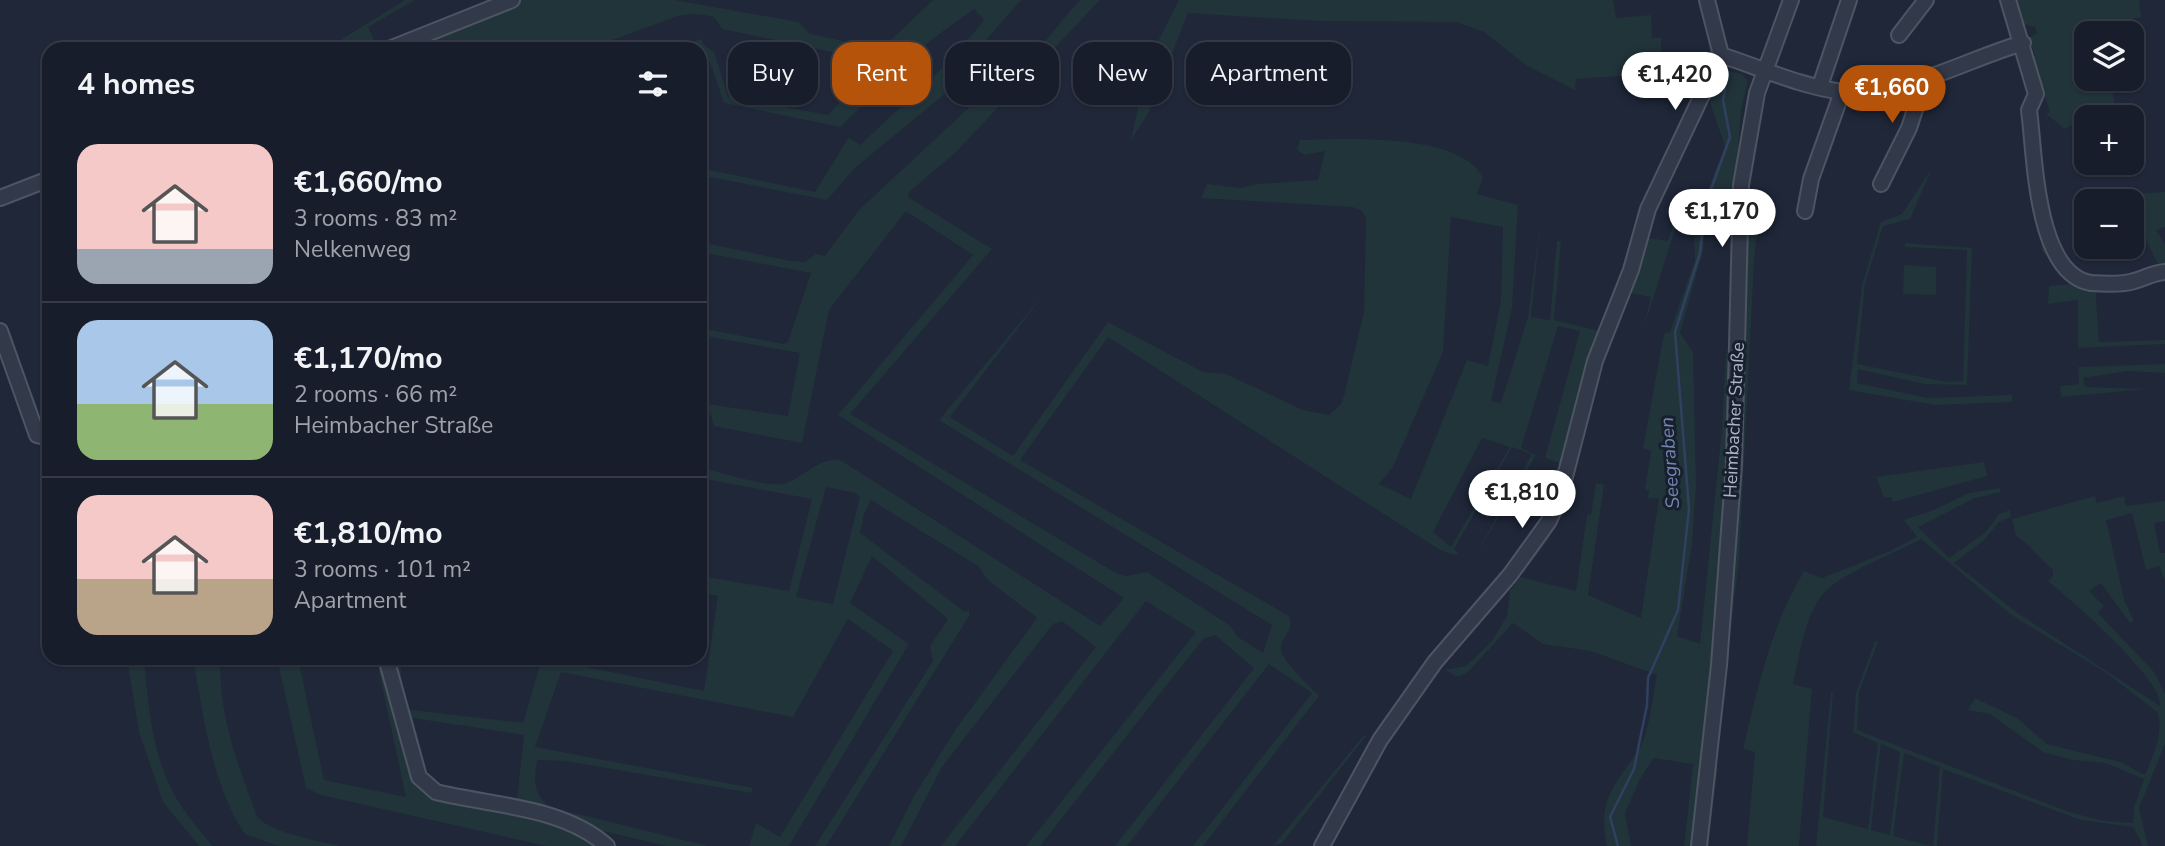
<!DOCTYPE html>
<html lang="en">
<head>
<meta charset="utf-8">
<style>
	body { margin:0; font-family:"Nunito Sans",sans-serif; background:#202633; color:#f1f3f6; height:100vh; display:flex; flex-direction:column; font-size:26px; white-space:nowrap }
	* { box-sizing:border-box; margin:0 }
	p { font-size:23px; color:#9ea2a9 }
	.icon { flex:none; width:38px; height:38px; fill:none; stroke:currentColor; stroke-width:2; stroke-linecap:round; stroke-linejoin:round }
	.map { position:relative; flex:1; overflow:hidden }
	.side { position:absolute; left:42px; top:42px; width:665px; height:623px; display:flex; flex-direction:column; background:#171d2b; border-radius:21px; box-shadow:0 2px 5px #0004,0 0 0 2px #363b47 }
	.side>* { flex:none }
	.hud { position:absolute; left:728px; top:42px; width:665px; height:63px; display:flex; gap:14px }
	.buttons { position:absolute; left:2074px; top:21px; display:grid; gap:14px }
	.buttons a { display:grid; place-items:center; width:70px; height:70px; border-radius:14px; background:#171d2b; box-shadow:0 2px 5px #0004,0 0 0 2px #363b47; font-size:35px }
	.price { position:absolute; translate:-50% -60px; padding:0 16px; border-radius:24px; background:#fff; color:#222; font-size:23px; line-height:46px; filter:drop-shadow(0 2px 4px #0008) }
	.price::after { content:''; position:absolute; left:50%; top:42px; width:21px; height:16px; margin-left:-10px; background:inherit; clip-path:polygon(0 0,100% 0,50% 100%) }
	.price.active { background:#b45309; color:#fff }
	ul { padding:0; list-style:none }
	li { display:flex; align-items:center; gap:21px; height:175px; padding:0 35px }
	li+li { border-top:2px solid #363b47 }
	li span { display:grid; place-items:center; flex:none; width:196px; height:140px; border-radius:21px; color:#555 }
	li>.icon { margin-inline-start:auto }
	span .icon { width:84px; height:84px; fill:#fffc; stroke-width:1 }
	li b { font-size:30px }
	h2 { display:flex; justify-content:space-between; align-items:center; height:84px; padding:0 35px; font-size:30px }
	.tag { padding:0 24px; border-radius:21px; background:#171d2b; box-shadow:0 2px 5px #0004,0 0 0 2px #363b47; font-size:24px; line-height:63px }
	.tag.active { background:#b45309; color:#fff }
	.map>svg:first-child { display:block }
</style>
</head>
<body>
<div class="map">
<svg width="2165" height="846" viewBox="0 0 2165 846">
	<rect width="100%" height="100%" fill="#1f2739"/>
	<!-- green -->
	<path fill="#21343a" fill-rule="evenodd" d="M405,0h10l-47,27 10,22h-52z
		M512,0h163l123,22 12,12 66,14 17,-10 40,-38h88l-68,78 1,8 -99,82 -28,32 -127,-25v-7l115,24 34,-55 11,8 95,-89 29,-36 -10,-11 -43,31 -91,87 -116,-24 -14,-41 -10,-5v-8h-39l41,-10 1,5 11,8 14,45 100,18 48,-54 -154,-32 -8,-12c-13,-3 -22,-4 -36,-1l-90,33h-199z
		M1080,0h20l-145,153 -46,39 -1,5 84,52 -142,165 266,159 10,3 21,-4 82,53 9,12 25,16 9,-28 -333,-205 109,-131 -98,128 63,39 95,-134 95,50 23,2 77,36 26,5 12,-11 3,-8 20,-84 2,-94 -5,-8 -9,-3 -151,-9 6,-14 34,4 17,-4 60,-4 7,-29 -20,4 -8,-5 3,-10c45,-1 161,-8 183,38l-6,16 41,11 -6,103 -21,93 10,2 27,-86 13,-100 -10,100 19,3 7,-79h4l-7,79 46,11 37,-95 31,5 7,-22 3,1 -35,110 8,-33 -25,-5 -27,70 -33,139 -17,38 -29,38 56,14 11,-76h4l5,-32 8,2 -16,110 53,23 18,-119 -11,-1 1,-8h-4l6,-39 -8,-3 21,-114 6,-2 25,-72 -1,-34 31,-80 -17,-49 11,-25 4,-2 19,4 6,7 -7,29 -9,115 -27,-2 -2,28 -23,82 13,19 3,133 -4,59 -15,92 23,8 22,-215 4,-75 15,1 5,-149 14,2 -6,53 -15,301 -26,204 5,1 -10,79h-24l9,-82 -39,-6 -14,21 -15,34 6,33h-24c-10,-48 8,-60 32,-97 10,-15 14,-55 18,-74l-66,-24 -48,-7 -30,-21 -45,49 -10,5 -13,-7 21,-4 26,-25 15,-25 3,-25 10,-13 -10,-3 -9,10 -6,-3c32,-41 51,-69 67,-118l-17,-6 35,-127 -22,-5 -37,122 15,7 -65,108 61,-109 -20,-7 -58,102 4,4 -3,2 -15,-5 -332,-213 -88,123 269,156c5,15 -6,18 -8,31 -2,12 29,39 38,49l-116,150h-10l119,-153 -43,-29 -142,182h-12l139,-178 -39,-33 -12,4 -163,207h-14l170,-214 -50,-31 -191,245h-14l155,-199 -34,-26 -9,3 -111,143 -41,79h-12l25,-50 42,-67 81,-111 -49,-38 -10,-14 -107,-66 -7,14 -4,19 105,79 4,-2v6l-143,230h-11l118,-185 -3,-15 18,-27 -76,-63 -22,47 59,41 -120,202h-40l7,-23 24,14 113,-186 -45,-32 -55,98 -232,-45 -26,75 218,41 -2,5 -185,-32 -29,-1c-3,21 -4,32 12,47l159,39h-42l-76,-18 16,18h-60l-225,-51 -15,-7 -29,-130h21l26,122 82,17 -30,-139h24l4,51 119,14 19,-65h15v3l147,30 14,-95 -18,-4v-16l89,15 23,-92 -112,-21v-11c19,5 71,22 87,16 17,-7 36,-28 55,-22l258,165 24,-28 -286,-183 135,-160 -67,-44 -77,99 -27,133 -88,-17 -3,-11 -11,-2v-10l88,13 12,-63 -100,-18v-7l84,16 4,-2 23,-69 -111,-21v-10l90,19 15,1 11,-8 9,2 34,-46 118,-110c36,-12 76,-71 103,-100zM1451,217l52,10 -2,73 -13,66 -21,-6 -56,139 -32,-15 14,-17 50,-115zM1482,438l28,9 -59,100 -18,-15zM826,487l29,6 5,4 -27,107 -37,-7zM413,718l111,17 -8,75 -80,-16 -7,-12z
		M1179,0h434l3,18 35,-3 1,23h9v35l-85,6 -1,11 -48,-24 -43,-34 -27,-10 -138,-1 -131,-8 -39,99 -18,28 18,-81z
		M2013,0h126l2,17 -41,8 1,8h-15v46h24l6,32 -30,6 -21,12 -19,-15 4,-2 -19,-54 4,-3 -6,-17 8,-5 -2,-6 -12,-3z
		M1932,168l-22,51 -27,7 -18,58 -8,80 90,18 16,-1 4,-131 -62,-3v-4l67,5 -5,137 -43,-1 -66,-15 -1,14 71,15 84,-3v7l-77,3 -86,-15 13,-105 19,-63 21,-8z
		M2165,192v35l-9,3 9,14v28h-3l-30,-61v-10l-7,-2 9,-5z
		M2036,207l17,44 42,32 4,59 66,-2v4l-87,4v-48l-30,4 1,-18 22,-2 -29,-33z
		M1904,265l32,2v28l-33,-1z
		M2165,364v9l-38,-2 -44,7 2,9 62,2 -86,8 -1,-11 19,-2 -1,-17z
		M1984,462l3,14 -94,26 -2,-5 -7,1 -8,-21z
		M2000,488l1,4 -26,6 -57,29 31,31 37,-26 13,-18 11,-4 1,7 -12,5 -15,18 -30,23 65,51 141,92c5,-25 -91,-108 -112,-125l5,-5v-6c-13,-11 -23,-26 -37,-34l-4,-17 83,-23 2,7 27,-7 2,10 39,-5v20l-11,2 6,30h5v28l-6,-15 -13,4 -14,-57 -26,7 18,79 10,22 -4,2 -29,-40 -12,8 15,15 -6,7 56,59 11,22v50l-26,64 9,38h-5l-10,-19 -52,-7 -138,-51 -6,77h-4l7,-79 -36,-14 -11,83 38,10h-115l15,-153h2l-10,124 45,12 10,-86 -25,-11 3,-39 19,-52 3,1 -19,50 -2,38 212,82 35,9 29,2 1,-16 10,-28 -38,-16 -34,-3 -29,-8 -53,-38 -22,-4 7,-12 42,20 30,26 73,18 25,13c8,-18 20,-45 12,-63l-52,-40 -95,-58 -89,-75c-25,14 -79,34 -96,53 -21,22 -25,64 -32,92l19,5 -13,157h-52l8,-94 -12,-3c15,-63 28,-122 61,-178l18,7 68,-27 27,-14 -13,-17 30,-10 35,-17zM1881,744l19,8 -10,83 -19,-5z
		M127,658h17c4,46 8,95 30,136 10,19 25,35 39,52h-14l-36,-44 -24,-70z
		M193,658h71l-44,9c1,54 18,99 37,149 10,16 65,26 84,30h-62l-34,-12c-33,-47 -42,-121 -52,-176z
		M1364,735l2,1 -84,107 -9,3z"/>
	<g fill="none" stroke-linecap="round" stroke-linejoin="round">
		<!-- stream -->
		<path stroke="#314061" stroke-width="2.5" d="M1618,846l-8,-29 24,-48 13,-64 1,-27 30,-68 11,-101 -14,-177 25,-79 5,-47 25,-69 -7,-37 5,-27"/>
		<!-- minor casing -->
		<g stroke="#4d5464" stroke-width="18">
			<path id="minor" d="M2008,0l28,94 -7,16c6,44 6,164 62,173 13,1 31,2 43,-2 11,-3 19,-8 31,-9
				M1899,35l27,-35
				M389,49l123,-49
				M1721,55c37,12 84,33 123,37 59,5 123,-33 179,-49
				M1820,86l29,-86
				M1881,184l28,-56 17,-52
				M0,198l49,-19
				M1805,211l6,-32 31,-87
				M0,331l37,104 12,3
				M386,658l33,119 17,15c56,14 126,14 171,54
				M1322,846l58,-106 55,-78 75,-87 39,-54 11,-25 35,-135 36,-91 17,-61 73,-154 -14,-55
				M1699,846l20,-181 15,-201 7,-279 16,-92 34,-93"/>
		</g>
		<!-- minor -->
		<use href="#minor" stroke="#323949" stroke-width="14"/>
	</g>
	<g text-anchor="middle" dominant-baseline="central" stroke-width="6" stroke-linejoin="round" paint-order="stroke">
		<!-- street labels -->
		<g font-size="18" fill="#acb4c6" stroke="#181f2d">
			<text transform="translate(1734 420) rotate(-87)">Heimbacher Straße</text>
		</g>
		<!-- water labels -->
		<g font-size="19" font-style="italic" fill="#7386b1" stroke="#181f2d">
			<text transform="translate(1670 463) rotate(-94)">Seegraben</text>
		</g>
	</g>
</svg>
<div class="buttons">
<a><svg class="icon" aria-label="layers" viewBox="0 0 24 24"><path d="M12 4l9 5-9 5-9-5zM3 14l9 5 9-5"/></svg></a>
<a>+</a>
<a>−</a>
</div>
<b class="price" style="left:1675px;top:112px">€1,420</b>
<b class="price active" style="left:1892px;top:125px">€1,660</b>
<b class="price" style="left:1722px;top:249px">€1,170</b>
<b class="price" style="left:1522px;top:530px">€1,810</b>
<div class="hud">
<a class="tag">Buy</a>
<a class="tag active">Rent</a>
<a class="tag">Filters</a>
<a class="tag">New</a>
<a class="tag">Apartment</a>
</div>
<section class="side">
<h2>4 homes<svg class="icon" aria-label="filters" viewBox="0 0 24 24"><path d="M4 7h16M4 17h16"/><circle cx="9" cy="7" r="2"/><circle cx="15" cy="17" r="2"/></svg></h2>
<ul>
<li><span style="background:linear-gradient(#f6c9c9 75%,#9aa5b1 0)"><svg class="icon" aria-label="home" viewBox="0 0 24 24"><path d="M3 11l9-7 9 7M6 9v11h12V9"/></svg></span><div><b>€1,660/mo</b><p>3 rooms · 83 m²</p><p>Nelkenweg</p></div></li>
<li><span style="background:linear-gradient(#a9c7e8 60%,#8fb573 0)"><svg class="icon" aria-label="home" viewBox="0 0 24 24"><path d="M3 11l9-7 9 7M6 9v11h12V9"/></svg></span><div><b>€1,170/mo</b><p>2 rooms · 66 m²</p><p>Heimbacher Straße</p></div></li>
<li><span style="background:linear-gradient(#f6c9c9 60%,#b9a48a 0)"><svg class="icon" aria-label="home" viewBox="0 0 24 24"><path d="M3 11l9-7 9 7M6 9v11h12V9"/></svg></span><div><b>€1,810/mo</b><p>3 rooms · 101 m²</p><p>Apartment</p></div></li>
</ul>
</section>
</div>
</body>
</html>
